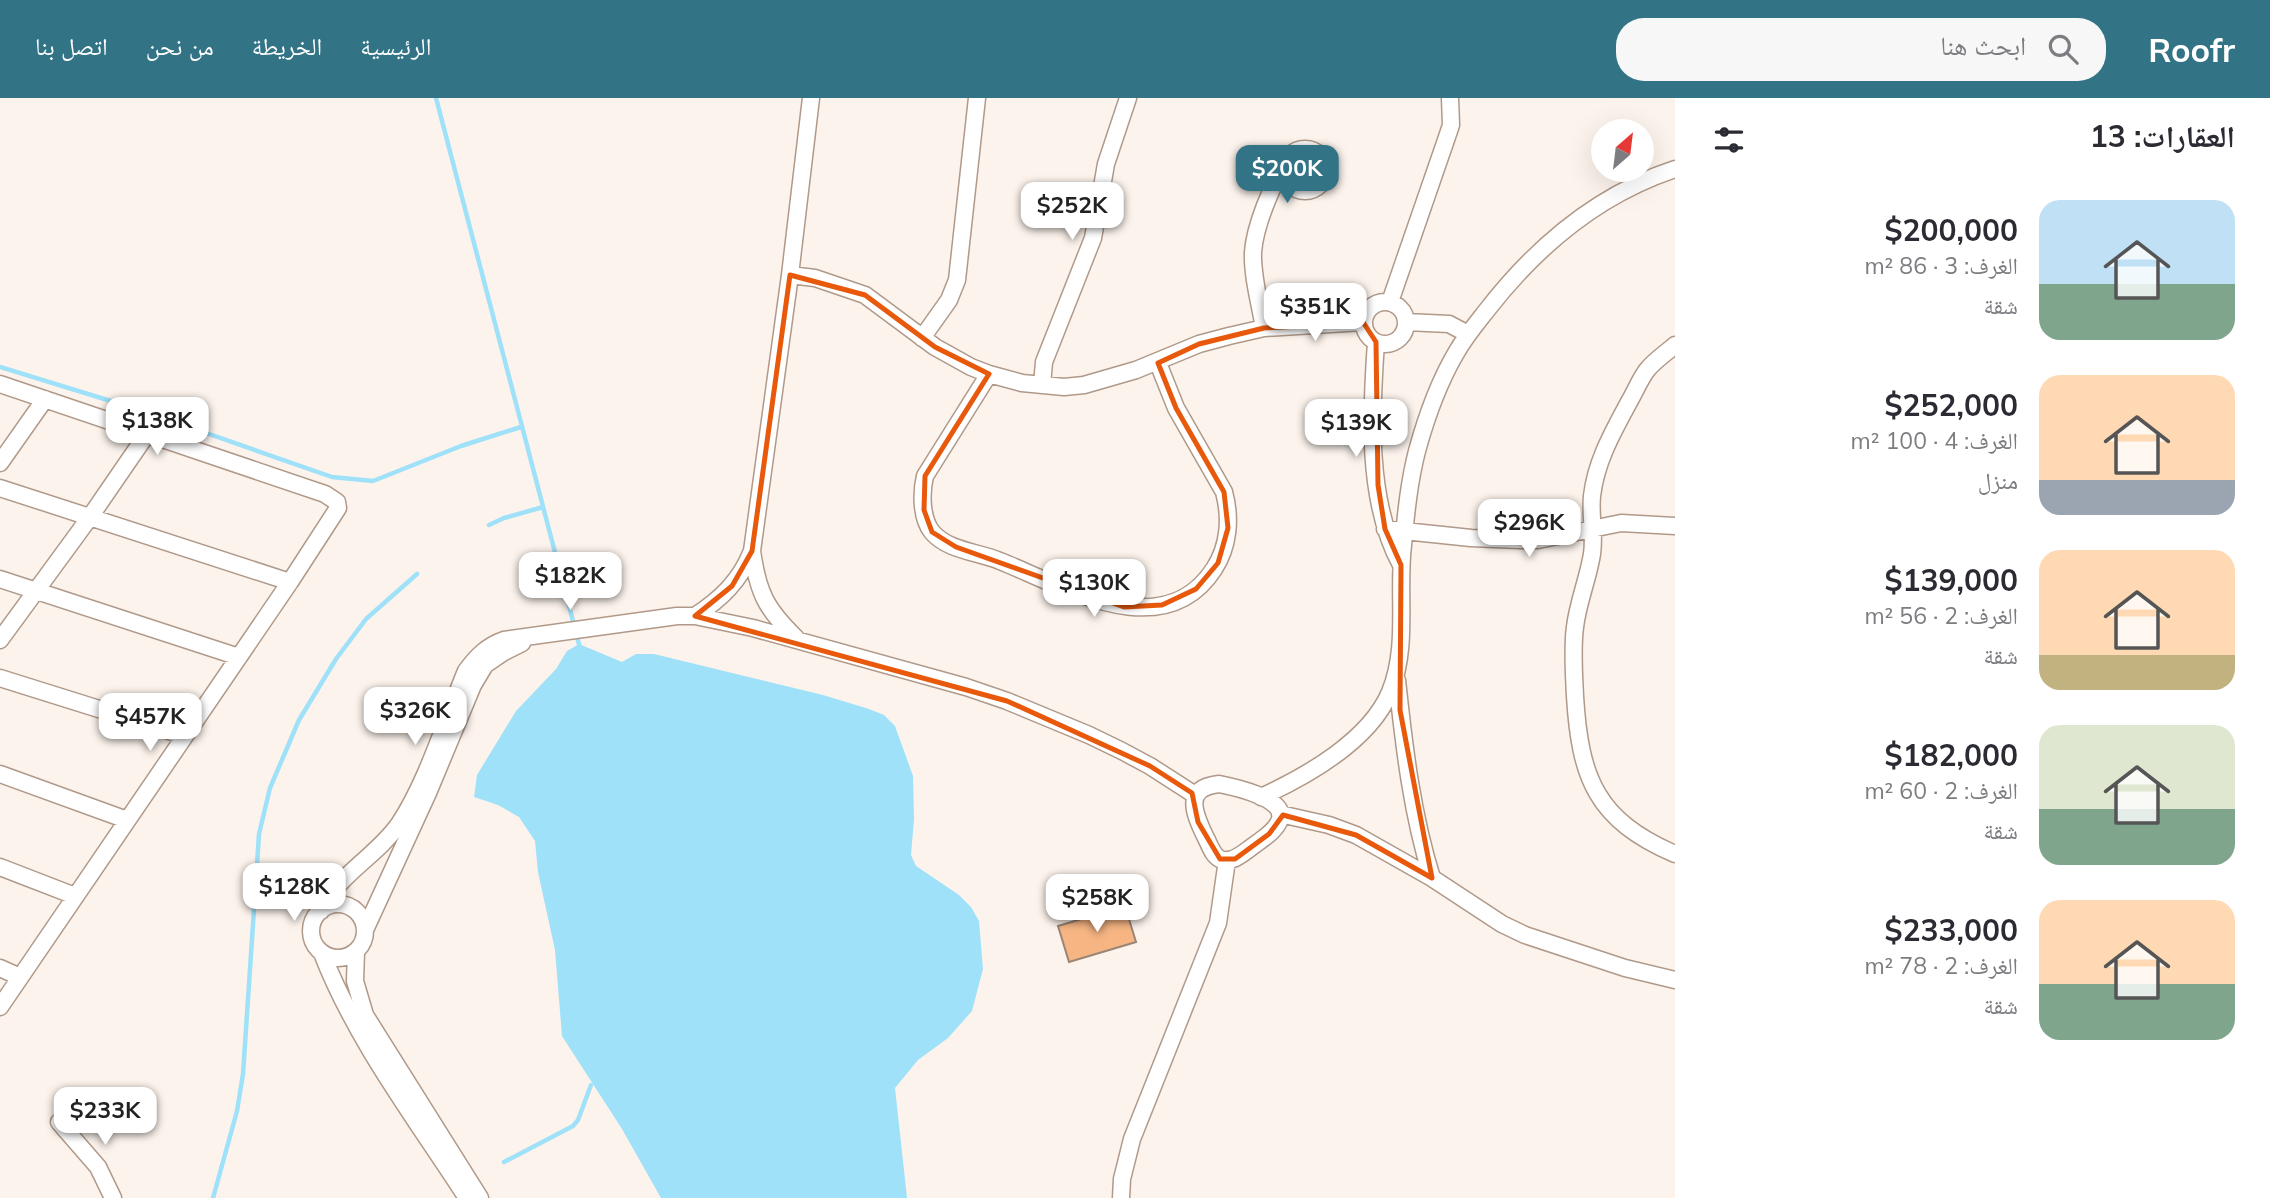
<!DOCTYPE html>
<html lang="ar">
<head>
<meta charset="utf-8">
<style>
	body { margin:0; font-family:Mulish,"Noto Naskh Arabic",sans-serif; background:#f7f7f7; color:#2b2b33; direction:rtl; height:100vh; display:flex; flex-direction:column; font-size:26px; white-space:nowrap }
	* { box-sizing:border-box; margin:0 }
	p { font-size:23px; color:#7c7c81 }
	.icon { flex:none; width:38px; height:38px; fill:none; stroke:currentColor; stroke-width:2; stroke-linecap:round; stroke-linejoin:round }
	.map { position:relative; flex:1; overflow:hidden; direction:ltr }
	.details { display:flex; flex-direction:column; background:#fff; width:595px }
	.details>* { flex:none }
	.needle { width:46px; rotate:28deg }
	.controls { position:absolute; left:1591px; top:21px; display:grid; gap:14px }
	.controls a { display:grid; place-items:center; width:63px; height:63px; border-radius:50%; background:#fff; box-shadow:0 7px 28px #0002; font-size:35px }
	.price { position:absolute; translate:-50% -60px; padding:0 16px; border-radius:14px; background:#fff; color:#222; font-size:23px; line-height:46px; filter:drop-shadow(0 2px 4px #0008) }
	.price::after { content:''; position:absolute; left:50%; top:42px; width:21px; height:16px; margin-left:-10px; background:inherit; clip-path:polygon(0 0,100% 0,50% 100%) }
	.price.current { background:#327486; color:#fff }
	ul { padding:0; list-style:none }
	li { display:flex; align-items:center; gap:21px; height:175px; padding:0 35px }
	li span { display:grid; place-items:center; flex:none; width:196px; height:140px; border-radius:21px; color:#555 }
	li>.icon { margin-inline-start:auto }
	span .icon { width:84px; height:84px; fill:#fffc; stroke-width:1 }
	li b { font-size:30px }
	h2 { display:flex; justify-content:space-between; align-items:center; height:84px; padding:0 35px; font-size:30px }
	header { display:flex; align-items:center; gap:42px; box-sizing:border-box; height:98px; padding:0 35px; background:#327486; color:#fff }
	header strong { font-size:33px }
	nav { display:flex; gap:38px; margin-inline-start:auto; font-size:24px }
	.search { width:490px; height:63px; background:#f7f7f7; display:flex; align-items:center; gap:18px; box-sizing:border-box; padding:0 24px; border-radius:28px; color:#7c7c81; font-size:26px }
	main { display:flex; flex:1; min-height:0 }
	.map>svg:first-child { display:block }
</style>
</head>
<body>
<header>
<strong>Roofr</strong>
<div class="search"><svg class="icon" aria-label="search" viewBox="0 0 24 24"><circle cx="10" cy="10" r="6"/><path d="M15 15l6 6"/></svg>ابحث هنا</div>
<nav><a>الرئيسية</a><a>الخريطة</a><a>من نحن</a><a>اتصل بنا</a></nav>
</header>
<main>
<section class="details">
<h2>العقارات: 13<svg class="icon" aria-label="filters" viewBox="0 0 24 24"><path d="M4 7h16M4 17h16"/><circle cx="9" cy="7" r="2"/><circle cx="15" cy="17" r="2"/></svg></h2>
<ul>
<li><span style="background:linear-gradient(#bfe0f5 60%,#7fa58c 0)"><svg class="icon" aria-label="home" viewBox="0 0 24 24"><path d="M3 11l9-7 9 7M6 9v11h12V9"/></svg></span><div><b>$200,000</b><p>الغرف: 3 · 86 m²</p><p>شقة</p></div></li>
<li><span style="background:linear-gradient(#ffd9b3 75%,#9aa5b1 0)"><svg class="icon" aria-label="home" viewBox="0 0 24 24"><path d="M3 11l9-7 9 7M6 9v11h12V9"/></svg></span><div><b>$252,000</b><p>الغرف: 4 · 100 m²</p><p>منزل</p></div></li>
<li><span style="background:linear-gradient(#ffd9b3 75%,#c2b280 0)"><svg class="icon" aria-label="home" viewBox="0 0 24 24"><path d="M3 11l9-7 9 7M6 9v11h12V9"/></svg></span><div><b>$139,000</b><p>الغرف: 2 · 56 m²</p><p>شقة</p></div></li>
<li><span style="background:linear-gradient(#dfe7d0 60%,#7fa58c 0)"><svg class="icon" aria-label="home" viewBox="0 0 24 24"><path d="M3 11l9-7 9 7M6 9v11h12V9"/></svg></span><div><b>$182,000</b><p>الغرف: 2 · 60 m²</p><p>شقة</p></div></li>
<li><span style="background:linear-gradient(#ffd9b3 60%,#7fa58c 0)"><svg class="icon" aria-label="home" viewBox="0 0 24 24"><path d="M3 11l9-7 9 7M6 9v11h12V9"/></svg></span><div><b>$233,000</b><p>الغرف: 2 · 78 m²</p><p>شقة</p></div></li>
</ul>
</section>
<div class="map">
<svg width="1675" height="1100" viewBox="0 0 1675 1100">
	<rect width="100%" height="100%" fill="#fcf3ec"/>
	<!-- water -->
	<path fill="#9fe1f9" d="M579,546l43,18 14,-8h18l169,41 46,14 15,6 11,11 18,50 1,43 -3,36 5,11 43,29 12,12 8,14 4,48 -11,42 -24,27 -30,22 -23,28 12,110h-246l-39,-69 -60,-93 -7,-86 -17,-78 -3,-31 -16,-24 -21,-12 -24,-8 3,-22 39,-64 40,-42 11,-18z"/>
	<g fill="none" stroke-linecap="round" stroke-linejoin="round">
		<!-- stream -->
		<path stroke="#9fe1f9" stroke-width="4.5" d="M436,0l138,527
			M0,269l140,43 192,67 41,4 88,-35 60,-19
			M489,427l15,-7 39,-11
			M576,536l3,10
			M504,1064l69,-36 5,-6 13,-35
			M213,1100l24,-87 6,-37 16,-240 11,-46 29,-68 37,-61 30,-40 51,-45"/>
	</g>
	<!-- building -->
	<path fill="#f6b583" stroke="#9b8575" stroke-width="2" d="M1125,808l11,36 -67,20 -11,-36z"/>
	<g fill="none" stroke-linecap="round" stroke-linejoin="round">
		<!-- minor casing -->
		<g stroke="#b09989" stroke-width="19">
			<path id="minor" d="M1284 72a21 21 0 1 1 42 0a21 21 0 1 1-42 0Z
				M790,177l25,3 50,17 70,52 36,20 18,7 33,9 42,4 20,-2 52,-15 63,-26 30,-8 35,-8 99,-6
				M1364 225a21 21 0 1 1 42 0a21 21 0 1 1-42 0Z
				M1390,204l57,-165 4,-12 -1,-27
				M1406,224l43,2 19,10
				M1264,230c-4,-24 -12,-52 -11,-76 2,-27 19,-66 32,-89
				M922,240l27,-38 8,-20 20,-182
				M1376,244c-5,70 -10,159 25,223
				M1675,247c-9,8 -20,15 -28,25 -7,9 -12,22 -18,32 -16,30 -33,59 -37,94 -2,19 3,38 0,58 -4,25 -14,48 -17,73 -3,22 -1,47 0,69 5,82 21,124 100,158
				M989,276l-64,102c-4,17 -4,42 7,56 16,19 47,20 68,29 63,25 163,86 214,8 15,-23 17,-51 10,-77l-48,-84 -18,-45
				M0,286l325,110 12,8 1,6 -48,74 -290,425
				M1042,287l2,-23 49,-124 13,-74 22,-66
				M0,365l45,-64
				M0,390l290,94
				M1385,431l86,9 49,2h18l83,-17 54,3
				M0,481l239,78
				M695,518c26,-17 45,-35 57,-65
				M796,540c-30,-29 -38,-45 -44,-87l38,-276 21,-177
				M0,542l90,-123 57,-83
				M0,580l185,58
				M1397,582c7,66 15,135 35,198
				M0,676l127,46
				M1219,686c15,3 67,14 61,35 -4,13 -21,22 -31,30 -8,6 -19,15 -29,10 -8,-4 -11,-16 -15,-23 -11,-23 -22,-48 14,-52z
				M1261,699c46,-21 109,-57 129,-105 19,-46 7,-99 13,-147 3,-31 6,-63 14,-94 9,-33 22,-69 39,-98 9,-16 20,-29 31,-43 49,-63 112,-116 188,-141
				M1280,716l49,11 27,10 76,43 70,46 23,11 100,33 50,12
				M0,769l75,29
				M311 833a27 27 0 1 1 54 0a27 27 0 1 1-54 0Z
				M321,813c17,-37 55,-54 78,-87 28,-42 47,-105 67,-153 11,-15 21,-25 38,-31l173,-24h18l58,12 213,59 41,14 82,34 33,16 28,15 45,29
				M365,832l63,-137 45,-108 12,-20 19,-13 18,-9
				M356,853l-1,30 10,34 115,183
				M322,855c34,88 94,166 145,245
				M0,870l20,9
				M59,1024l39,45 15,31
				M1121,1100l1,-19 10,-40 86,-216 9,-63"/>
		</g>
		<!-- minor -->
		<use href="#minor" stroke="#fff" stroke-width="16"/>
	</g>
	<!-- marked area -->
	<path fill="none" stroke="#e8590c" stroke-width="5" stroke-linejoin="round" d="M790,177l75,20 70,52 54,27 -64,102 -1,34 8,22 24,15 168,60 38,-2 34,-16 22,-26 10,-35 -4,-36 -48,-84 -18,-45 41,-19 65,-16 99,-6 13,20 2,143 7,44 16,36 -1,145 32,168 -76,-43 -73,-20 -14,19 -34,25h-15l-22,-37 -6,-29 -42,-27 -143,-65 -312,-85 37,-30 20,-35z"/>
</svg>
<div class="controls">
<a><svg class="needle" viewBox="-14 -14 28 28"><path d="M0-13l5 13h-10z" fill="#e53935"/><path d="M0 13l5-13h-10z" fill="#7c7c81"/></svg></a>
</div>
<b class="price current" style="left:1287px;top:107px">$200K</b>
<b class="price" style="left:1072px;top:144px">$252K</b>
<b class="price" style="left:1315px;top:245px">$351K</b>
<b class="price" style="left:157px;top:359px">$138K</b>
<b class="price" style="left:1356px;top:361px">$139K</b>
<b class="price" style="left:1529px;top:461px">$296K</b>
<b class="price" style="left:570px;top:514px">$182K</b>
<b class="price" style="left:1094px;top:521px">$130K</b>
<b class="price" style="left:415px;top:649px">$326K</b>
<b class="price" style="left:150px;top:655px">$457K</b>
<b class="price" style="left:294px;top:825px">$128K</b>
<b class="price" style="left:1097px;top:836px">$258K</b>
<b class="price" style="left:105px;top:1049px">$233K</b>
</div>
</main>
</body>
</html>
